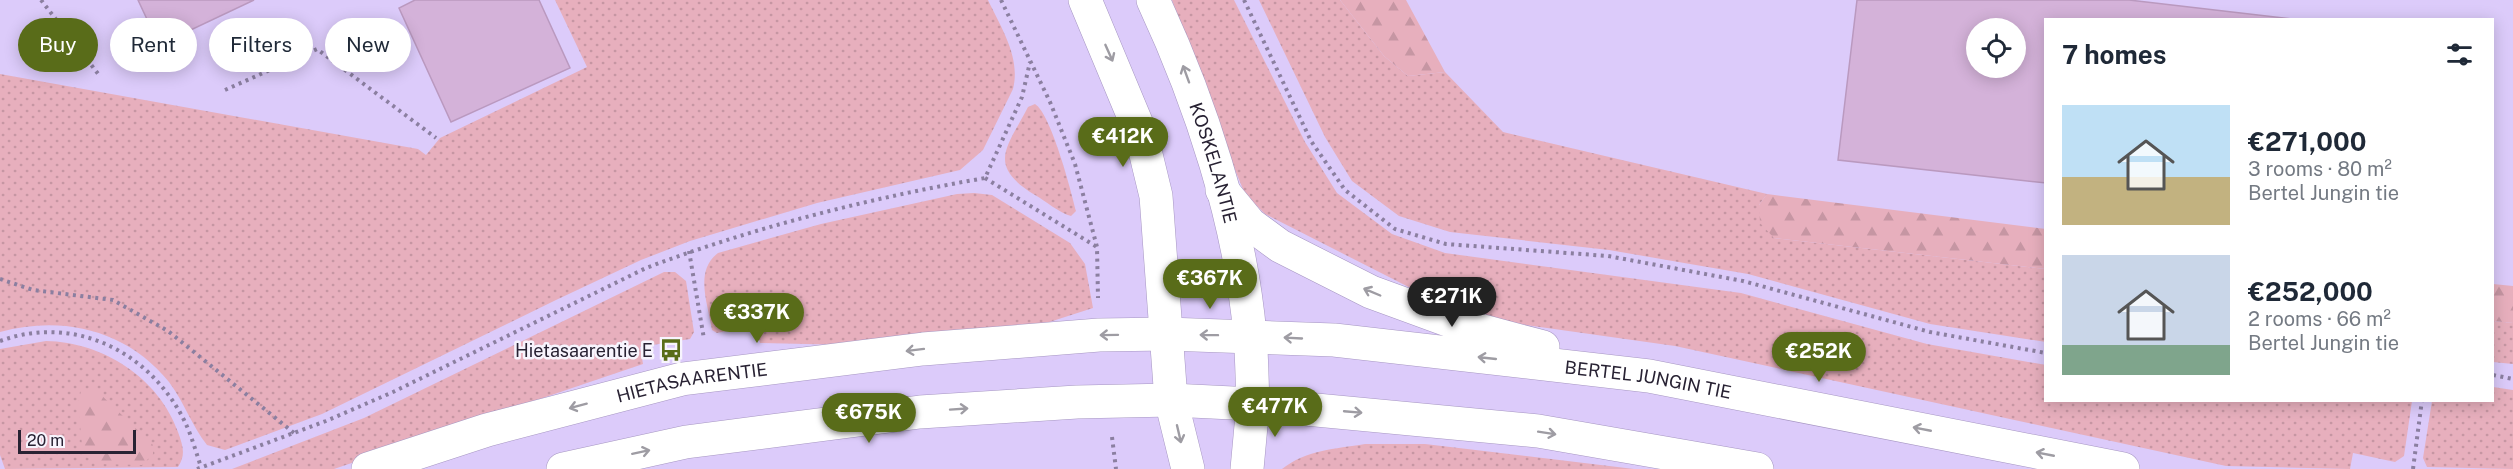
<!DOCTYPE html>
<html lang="en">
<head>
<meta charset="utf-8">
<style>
	body { margin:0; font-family:"Public Sans",sans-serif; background:#f2f2f3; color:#1f2937; height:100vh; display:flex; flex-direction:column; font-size:22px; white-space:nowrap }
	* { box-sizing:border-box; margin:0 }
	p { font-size:20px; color:#747a83 }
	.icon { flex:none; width:33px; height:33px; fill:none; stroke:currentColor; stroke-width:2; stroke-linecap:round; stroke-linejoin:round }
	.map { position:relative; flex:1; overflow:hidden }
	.drawer { position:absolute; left:2044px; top:18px; width:450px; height:384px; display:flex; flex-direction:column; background:#fff; border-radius:0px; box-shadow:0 3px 15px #0003 }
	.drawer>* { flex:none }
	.guide { position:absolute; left:18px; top:18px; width:570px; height:54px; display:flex; gap:12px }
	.controls { position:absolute; left:1966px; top:18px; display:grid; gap:12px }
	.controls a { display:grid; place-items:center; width:60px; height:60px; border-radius:50%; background:#fff; box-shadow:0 3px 15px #0003; font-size:30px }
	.scale { position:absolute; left:18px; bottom:15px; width:118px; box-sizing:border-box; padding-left:6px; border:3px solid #282233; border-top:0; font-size:16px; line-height:21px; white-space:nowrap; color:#282233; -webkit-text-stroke:4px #f7f4fd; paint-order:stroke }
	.price { position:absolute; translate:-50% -51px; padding:0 14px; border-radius:21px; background:#596c19; color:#fff; font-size:20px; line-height:39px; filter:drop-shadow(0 2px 3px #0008) }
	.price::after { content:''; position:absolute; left:50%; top:36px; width:18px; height:14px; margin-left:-9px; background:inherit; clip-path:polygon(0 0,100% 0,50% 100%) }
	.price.on { background:#222; color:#fff }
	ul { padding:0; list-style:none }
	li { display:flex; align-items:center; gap:18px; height:150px; padding:0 18px }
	li span { display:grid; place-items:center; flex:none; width:168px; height:120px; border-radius:0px; color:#555 }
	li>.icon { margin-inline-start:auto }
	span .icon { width:72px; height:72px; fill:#fffc; stroke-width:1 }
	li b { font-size:26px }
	h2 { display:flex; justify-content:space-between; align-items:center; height:72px; padding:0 18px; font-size:26px }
	.pill { padding:0 21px; border-radius:27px; background:#fff; box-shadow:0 3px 15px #0003; font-size:21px; line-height:54px }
	.pill.on { background:#596c19; color:#fff }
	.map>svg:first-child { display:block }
</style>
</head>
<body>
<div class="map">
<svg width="2513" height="469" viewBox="0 0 2513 469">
	<defs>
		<pattern id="grass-dots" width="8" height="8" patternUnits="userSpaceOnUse" patternTransform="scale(1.5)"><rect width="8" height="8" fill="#e7afbd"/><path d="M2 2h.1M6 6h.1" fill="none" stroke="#c696a3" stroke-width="1.8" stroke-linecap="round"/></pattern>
		<pattern id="forest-firs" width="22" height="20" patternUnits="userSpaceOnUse" patternTransform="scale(1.5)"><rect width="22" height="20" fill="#e7afbd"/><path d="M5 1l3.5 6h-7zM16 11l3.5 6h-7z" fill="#c696a3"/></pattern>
	</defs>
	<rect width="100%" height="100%" fill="#dccbfa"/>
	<!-- grass -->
	<path fill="url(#grass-dots)" d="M555,0h433c13,28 33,57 25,89l-30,61 -23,20 -143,33 -127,38 -49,19 -85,40 -234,114 -97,36 -18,-5c-15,-19 -23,-43 -38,-63 -42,-52 -106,-67 -169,-50v-258l418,75 8,6 14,-17 147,-71z
		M1172,0h62l71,142 32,51 55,41 53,19 296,40 186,51 119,21v35l366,1 -8,55 -9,6 -42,-9 -3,16 -124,-3 -551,-120 -178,-25 -49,-14 -183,-93 -20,-20 -27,-65z
		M1259,0h81l44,56 24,20 37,-4 58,60 264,62 -8,11 15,33 272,31v73l-116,-18 -182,-50 -139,-24 -159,-18 -51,-16 -47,-35 -27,-44z
		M1035,104c16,10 36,86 41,107l-5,5c-12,-3 -25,-15 -36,-21 -49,-30 -28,-47 -7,-88z
		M974,193l18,2 78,48 15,21 8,44 -56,18 -187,19 -90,-2 -5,-18 -38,8 -5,-3c-4,-26 -18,-59 6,-77l103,-29 136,-30z
		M664,272h11l11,9 8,51 -4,7 -50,8 3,17 -309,105h-102l132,-51z
		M2493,321l20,2v41l-20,-2z
		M46,341c57,1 113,37 132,91 5,14 8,23 0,35l-173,2 -5,-14v-106z
		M2493,387l20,3v79l-86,-2 -4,-9 9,-57 61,-1z
		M1365,444h60l209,25h-352c24,-19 53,-20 83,-25z"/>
	<!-- forest -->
	<path fill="url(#forest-firs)" d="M1340,0h66l39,72 -37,4 -24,-20z
		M1767,194l279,35v40l-272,-31 -14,-15 -1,-18z
		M2493,284l20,2v37l-20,-2z
		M96,390l57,55v9l-11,11 -43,-1 -16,-9 -5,-51 3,-13z"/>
	<!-- building -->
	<path fill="#d4b2d9" stroke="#ba99bf" stroke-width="1.5" fill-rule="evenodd" d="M138,0h116l-95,45z
		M415,0h124l31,68 -119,54 -52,-114z
		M1857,0h272l171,20h-254v163l-208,-23zM1977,28h39v40h-39z"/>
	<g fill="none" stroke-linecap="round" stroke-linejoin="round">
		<!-- street casing -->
		<g stroke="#a696c2" stroke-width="34">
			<path id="street" d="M1171,400l17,69
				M1247,469l6,-65"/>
		</g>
		<!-- secondary casing -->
		<g stroke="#a696c2" stroke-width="34">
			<g id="secondary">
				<path d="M1085,0l56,134 15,62 15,204"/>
				<path id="s1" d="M1153,0c48,103 87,222 97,335 2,23 2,46 3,69"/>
				<path d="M1222,190l28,34 30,22 91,46 93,34 79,21"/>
				<path id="s2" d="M368,469l119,-39 195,-51 241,-30 176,-14 68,-1 167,6 315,36 474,93"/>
				<path d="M563,469l123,-27 234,-30 157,-10 94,-2 82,4 285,27 219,38"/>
			</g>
		</g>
		<!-- path -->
		<path stroke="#8b7fa0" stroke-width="4" stroke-dasharray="3 4.5" stroke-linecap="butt" d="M41,0l58,75
			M1001,0l49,102 25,62 22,83 1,51
			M1244,0l67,141 34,49 50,39 51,15 162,12 135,25 187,51 116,21
			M225,90l92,-41 119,89
			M985,178l112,69
			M689,251l15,88
			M0,279l33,11 80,10 55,31 126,102
			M0,341c74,-27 149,10 184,79 7,14 12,32 17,47
			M2493,375l20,4
			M1112,437l4,32
			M197,469l129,-48 67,-29 253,-124c109,-41 224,-70 339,-90l37,-81 8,-35
			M2413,469l9,-69"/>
		<!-- street -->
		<use href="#street" stroke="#fff" stroke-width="33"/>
		<!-- secondary -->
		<use href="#secondary" stroke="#fff" stroke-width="33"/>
	</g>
	<!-- one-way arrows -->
	<defs><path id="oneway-shaft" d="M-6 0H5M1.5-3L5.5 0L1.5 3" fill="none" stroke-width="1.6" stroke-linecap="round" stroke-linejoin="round" transform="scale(1.5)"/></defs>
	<g stroke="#9e9ca3">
		<use href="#oneway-shaft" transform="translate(1109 53) rotate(66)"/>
		<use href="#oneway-shaft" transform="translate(1186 74) rotate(-110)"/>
		<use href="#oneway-shaft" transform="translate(1372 292) rotate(-157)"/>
		<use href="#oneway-shaft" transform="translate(1109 335) rotate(179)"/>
		<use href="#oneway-shaft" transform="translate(1209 335) rotate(-179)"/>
		<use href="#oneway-shaft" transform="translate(1293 338) rotate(-177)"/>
		<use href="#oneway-shaft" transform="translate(915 350) rotate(173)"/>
		<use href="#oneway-shaft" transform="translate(1487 358) rotate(-174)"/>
		<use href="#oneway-shaft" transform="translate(578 406) rotate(165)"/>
		<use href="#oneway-shaft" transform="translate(959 409) rotate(-4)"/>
		<use href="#oneway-shaft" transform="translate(1353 412) rotate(5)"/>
		<use href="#oneway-shaft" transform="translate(1922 429) rotate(-169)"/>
		<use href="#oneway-shaft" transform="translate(1547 433) rotate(9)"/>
		<use href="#oneway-shaft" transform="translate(1179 434) rotate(77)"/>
		<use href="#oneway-shaft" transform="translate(641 452) rotate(-12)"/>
		<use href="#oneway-shaft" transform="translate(2045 454) rotate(-169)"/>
	</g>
	<!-- icons -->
	<defs>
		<g id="bus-bare" transform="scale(1.8)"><path d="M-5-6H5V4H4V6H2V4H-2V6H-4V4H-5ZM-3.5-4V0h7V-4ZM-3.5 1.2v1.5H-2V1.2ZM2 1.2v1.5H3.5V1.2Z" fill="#596c19" stroke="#f7f4fd" stroke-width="2.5" paint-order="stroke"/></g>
	</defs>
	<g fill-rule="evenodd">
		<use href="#bus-bare" x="671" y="350"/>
	</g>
	<g text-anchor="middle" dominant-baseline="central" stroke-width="5" stroke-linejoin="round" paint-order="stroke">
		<!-- street labels -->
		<g font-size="18" fill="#282233" stroke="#f7f4fd">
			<text stroke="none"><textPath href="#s1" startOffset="174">KOSKELANTIE</textPath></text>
			<text stroke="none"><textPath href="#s2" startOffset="1298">BERTEL JUNGIN TIE</textPath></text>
			<text stroke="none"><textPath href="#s2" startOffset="336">HIETASAARENTIE</textPath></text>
		</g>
		<!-- poi labels -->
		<g font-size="18" fill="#282233" stroke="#f7f4fd" text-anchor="end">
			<text x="653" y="350">Hietasaarentie E</text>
		</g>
	</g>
</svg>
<div class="controls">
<a><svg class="icon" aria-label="locate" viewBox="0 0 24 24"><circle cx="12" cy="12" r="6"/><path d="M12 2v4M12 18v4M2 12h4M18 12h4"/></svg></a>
</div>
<div class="scale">20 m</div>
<b class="price" style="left:1123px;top:168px">€412K</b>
<b class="price" style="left:1210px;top:310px">€367K</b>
<b class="price on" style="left:1452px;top:328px">€271K</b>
<b class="price" style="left:757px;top:344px">€337K</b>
<b class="price" style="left:1819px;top:383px">€252K</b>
<b class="price" style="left:1275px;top:438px">€477K</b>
<b class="price" style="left:869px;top:444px">€675K</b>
<div class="guide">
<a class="pill on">Buy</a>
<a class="pill">Rent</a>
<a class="pill">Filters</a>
<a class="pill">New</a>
</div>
<section class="drawer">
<h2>7 homes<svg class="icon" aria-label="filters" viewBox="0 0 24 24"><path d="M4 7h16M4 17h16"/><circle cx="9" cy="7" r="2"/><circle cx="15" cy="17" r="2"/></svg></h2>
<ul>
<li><span style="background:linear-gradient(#bfe0f5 60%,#c2b280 0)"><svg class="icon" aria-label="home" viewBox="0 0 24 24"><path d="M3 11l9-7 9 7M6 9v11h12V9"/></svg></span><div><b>€271,000</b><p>3 rooms · 80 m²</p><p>Bertel Jungin tie</p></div></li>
<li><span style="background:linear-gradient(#c9d6e8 75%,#7fa58c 0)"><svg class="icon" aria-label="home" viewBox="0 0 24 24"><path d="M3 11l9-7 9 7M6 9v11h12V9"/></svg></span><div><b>€252,000</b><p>2 rooms · 66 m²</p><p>Bertel Jungin tie</p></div></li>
</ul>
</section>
</div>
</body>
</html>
